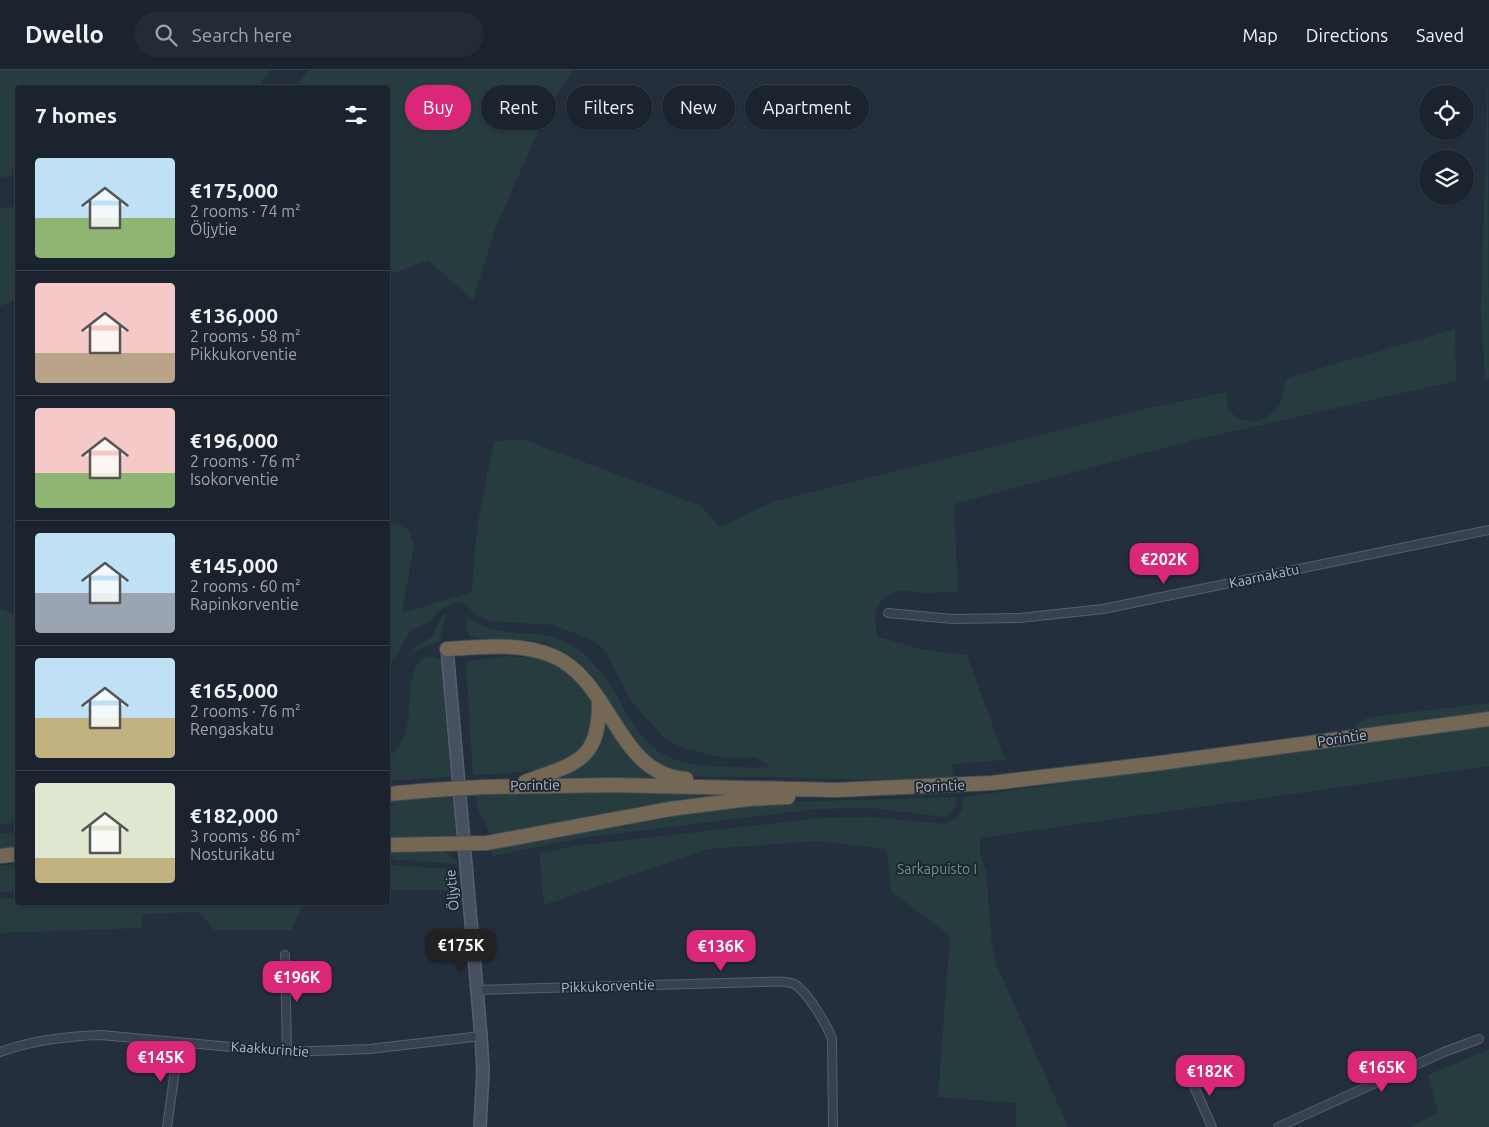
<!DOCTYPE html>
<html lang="en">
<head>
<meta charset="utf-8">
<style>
	body { margin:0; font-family:Ubuntu,sans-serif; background:#242b36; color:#f1f3f6; height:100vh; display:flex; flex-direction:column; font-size:19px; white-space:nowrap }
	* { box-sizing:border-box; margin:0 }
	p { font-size:16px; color:#a0a4aa }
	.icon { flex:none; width:28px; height:28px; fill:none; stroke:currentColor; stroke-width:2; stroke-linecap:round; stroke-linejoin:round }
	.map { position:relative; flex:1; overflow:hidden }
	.side { position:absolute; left:15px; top:15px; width:375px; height:820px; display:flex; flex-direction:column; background:#1b232e; border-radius:5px; box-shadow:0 1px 4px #0004,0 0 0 1px #39404a }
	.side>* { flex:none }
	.hud { position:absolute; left:405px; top:15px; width:475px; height:45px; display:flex; gap:10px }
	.controls { position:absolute; left:1419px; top:15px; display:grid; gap:10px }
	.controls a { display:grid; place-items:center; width:55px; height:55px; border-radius:50%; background:#1b232e; box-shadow:0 1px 4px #0004,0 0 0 1px #39404a; font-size:25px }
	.price { position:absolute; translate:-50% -42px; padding:0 11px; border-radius:10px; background:#db2777; color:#fff; font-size:16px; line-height:32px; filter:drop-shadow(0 1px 2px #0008) }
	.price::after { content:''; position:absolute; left:50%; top:30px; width:15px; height:11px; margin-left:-8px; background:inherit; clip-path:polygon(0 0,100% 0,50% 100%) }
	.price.current { background:#222; color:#fff }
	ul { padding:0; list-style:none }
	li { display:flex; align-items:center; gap:15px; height:125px; padding:0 20px }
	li+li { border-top:1px solid #39404a }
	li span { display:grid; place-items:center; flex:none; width:140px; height:100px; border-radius:5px; color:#555 }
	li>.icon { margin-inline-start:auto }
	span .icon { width:60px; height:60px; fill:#fffc; stroke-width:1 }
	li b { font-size:21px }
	h2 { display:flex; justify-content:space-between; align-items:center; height:60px; padding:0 20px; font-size:21px }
	.tag { padding:0 18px; border-radius:22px; background:#1b232e; box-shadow:0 1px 4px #0004,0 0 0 1px #39404a; font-size:18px; line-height:45px }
	.tag.current { background:#db2777; color:#fff }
	header { display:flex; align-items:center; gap:30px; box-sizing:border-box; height:70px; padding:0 25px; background:#1b232e; border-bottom:1px solid #39404a }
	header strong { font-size:24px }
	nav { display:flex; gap:28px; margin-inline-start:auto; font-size:18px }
	.search { width:350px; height:45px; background:#242b36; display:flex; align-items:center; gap:12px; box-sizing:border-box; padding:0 18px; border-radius:28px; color:#a0a4aa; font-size:19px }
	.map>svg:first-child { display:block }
</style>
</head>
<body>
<header>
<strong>Dwello</strong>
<div class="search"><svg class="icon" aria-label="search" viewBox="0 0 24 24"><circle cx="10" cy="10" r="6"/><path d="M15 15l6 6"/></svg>Search here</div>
<nav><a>Map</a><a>Directions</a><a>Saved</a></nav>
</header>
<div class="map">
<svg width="1489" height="1057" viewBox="0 0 1489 1057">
	<rect width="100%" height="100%" fill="#242f3e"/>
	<!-- green -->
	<path fill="#263c3f" d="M0,0h271l-13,17 -240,1 -1,86 -17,4z
		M309,0h265l-22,30 -57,129 -22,71 -45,-40 -40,15v-187l-93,-1z
		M1488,0l1,309 -4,1 -4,-68z
		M17,136v93l-17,7v-97z
		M1455,259l1,52 -262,59 -240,64 4,87c-10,1 -21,2 -31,2 -10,0 -23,-4 -32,-1 -21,6 -22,28 -17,45l47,13 42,5 38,105 -53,4 1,13c-64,5 -129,2 -193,0 -33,-1 -71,4 -101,-11 -5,-3 -10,-9 -14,-13 -36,-35 -39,-81 -89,-105 -27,-14 -58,-5 -86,-12l-4,-9 1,-11c29,25 68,10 101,27 13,6 24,20 34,30 15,18 22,40 36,58 23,33 57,35 94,36 13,0 26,1 38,0l-14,-10h-38l-35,-9 -17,-8 -35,-39 -25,-49 -12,-11 -40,-16 -65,-4 -13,-6 -11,-11 -10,-2 -18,10 -7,10 -18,7 -21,34 -3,38v-179l10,2 11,6 5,14 -12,69 70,-21c3,-55 9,-97 23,-151l27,-2 177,66 21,22 52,-25 377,-94 78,-16v16l10,10 17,4 11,-3 15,-14 7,-27z
		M0,539l18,7 -1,207 -17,1z
		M446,542l-6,29 -23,9 -7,5 7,-9 16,-10 3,-10z
		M431,586l10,5 10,116 -63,4v-24c36,-25 9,-74 35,-99z
		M504,586c14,1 31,1 45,7 19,8 41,28 47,48 4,14 -9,34 -20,43 -22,20 -74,19 -103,21l-7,-113z
		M1489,633v10l-135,19c2,-11 8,-12 18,-15z
		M606,650l51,56 -1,2 -97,-1c29,-17 41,-23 47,-57z
		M1489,655v41l-509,72v16l6,17 6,74 5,21 71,161h-52v-24l-78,-6 12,-161 -59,-45 -4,-42 -70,-8 -108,8 -165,56 -5,-52 43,-8 239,-27 50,-1 74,7c14,-4 19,-13 18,-27z
		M603,720l129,4v2c-82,8 -161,25 -241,41 -5,-16 -16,-26 -15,-43z
		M453,727l3,35 -3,5 -65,5v-42z
		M956,727c1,10 -2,14 -11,20l-74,-9 -53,1 -237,29 -88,18 -2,-9 204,-39 89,-6z
		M17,762v14l-17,3v-15z
		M388,779c20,1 59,-7 70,15l-70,-5z
		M17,794v27l-17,1v-26z
		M388,795l62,4 5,3 3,18h-70z
		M17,827l1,5 285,1 -11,27h-78l-15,-18 -57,2v14l-142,5v-34z
		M1489,979v78h-79l28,-14 -10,-38z"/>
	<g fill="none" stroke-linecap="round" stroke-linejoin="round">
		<!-- street casing -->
		<g stroke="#565f6c" stroke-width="10">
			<path id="street" d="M888,543l65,6 66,-1 84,-9 386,-79
				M285,885l2,97
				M476,920l286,-8c11,0 22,-2 32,2 13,7 33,41 38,55l1,88
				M0,982c33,-12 66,-16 101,-17l186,17 83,-3 111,-13
				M1189,1005l23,52
				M167,1057l12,-85
				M1278,1057l166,-75 35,-13"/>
		</g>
		<!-- secondary casing -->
		<g stroke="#565f6c" stroke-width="14">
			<path id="secondary" d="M447,579l34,387 2,35 -3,56"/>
		</g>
		<!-- highway casing -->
		<g stroke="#434c59" stroke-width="16">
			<path id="highway" d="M447,579c34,-2 73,-7 106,7 59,25 64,119 133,123
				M525,712c51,-19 75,-20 74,-82
				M484,717l129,-2 223,5 156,-7 168,-20 329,-44
				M388,724l45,-4
				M388,775l99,-2 183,-34 78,-10 40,-2
				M0,786l18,-2"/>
		</g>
		<!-- street -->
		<use href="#street" stroke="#38414e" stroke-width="8"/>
		<!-- secondary -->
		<use href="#secondary" stroke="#465061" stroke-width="11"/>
		<!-- highway -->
		<use href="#highway" stroke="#746855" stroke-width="14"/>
		<!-- highway-bridge casing -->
		<g stroke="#434c59" stroke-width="16" stroke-linecap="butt">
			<path id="highway-bridge" d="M433,720l51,-3"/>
		</g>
		<!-- highway-bridge -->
		<use href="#highway-bridge" stroke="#746855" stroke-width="14"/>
	</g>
	<g text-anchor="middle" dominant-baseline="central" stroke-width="4" stroke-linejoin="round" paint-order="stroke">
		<!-- street labels -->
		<g font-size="14" fill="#b4bcc9" stroke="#1d2633">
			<text transform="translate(1264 506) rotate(-12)">Kaarnakatu</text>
			<text transform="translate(1342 668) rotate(-8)">Porintie</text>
			<text transform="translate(535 715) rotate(-1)">Porintie</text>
			<text transform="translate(940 716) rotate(-3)">Porintie</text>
			<text transform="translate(452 820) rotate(-95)">Öljytie</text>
			<text transform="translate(608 916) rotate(-2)">Pikkukorventie</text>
			<text transform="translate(270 979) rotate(4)">Kaakkurintie</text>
		</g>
		<!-- park labels -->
		<g font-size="14" fill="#6b9a76" stroke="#1d2633">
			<text x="937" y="799">Sarkapuisto I</text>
		</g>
	</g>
</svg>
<div class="controls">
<a><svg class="icon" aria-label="locate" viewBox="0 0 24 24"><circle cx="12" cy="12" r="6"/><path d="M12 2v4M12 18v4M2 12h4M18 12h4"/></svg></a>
<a><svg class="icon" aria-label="layers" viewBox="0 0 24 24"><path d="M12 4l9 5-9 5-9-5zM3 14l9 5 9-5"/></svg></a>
</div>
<b class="price" style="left:1164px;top:515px">€202K</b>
<b class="price current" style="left:461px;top:901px">€175K</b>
<b class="price" style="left:721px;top:902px">€136K</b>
<b class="price" style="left:297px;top:933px">€196K</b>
<b class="price" style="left:161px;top:1013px">€145K</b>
<b class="price" style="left:1382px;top:1023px">€165K</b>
<b class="price" style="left:1210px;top:1027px">€182K</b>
<div class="hud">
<a class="tag current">Buy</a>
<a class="tag">Rent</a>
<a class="tag">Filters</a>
<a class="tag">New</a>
<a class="tag">Apartment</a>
</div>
<section class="side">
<h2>7 homes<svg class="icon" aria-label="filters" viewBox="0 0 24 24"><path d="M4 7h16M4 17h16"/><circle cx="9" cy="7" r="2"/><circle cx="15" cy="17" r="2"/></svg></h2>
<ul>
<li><span style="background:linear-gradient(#bfe0f5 60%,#8fb573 0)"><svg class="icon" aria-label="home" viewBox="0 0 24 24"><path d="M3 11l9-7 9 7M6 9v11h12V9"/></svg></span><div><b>€175,000</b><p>2 rooms · 74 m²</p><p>Öljytie</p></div></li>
<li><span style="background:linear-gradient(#f6c9c9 70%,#b9a48a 0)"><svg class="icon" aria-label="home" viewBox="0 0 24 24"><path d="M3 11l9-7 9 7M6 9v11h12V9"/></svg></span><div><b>€136,000</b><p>2 rooms · 58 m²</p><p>Pikkukorventie</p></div></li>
<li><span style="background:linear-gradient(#f6c9c9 65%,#8fb573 0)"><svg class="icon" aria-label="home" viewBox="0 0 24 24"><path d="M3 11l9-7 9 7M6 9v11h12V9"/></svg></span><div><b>€196,000</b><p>2 rooms · 76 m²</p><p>Isokorventie</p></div></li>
<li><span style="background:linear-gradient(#bfe0f5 60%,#9aa5b1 0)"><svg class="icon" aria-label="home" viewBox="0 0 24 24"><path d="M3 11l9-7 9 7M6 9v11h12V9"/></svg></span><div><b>€145,000</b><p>2 rooms · 60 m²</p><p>Rapinkorventie</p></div></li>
<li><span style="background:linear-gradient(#bfe0f5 60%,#c2b280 0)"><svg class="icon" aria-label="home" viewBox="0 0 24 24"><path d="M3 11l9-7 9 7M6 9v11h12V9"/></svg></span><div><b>€165,000</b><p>2 rooms · 76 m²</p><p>Rengaskatu</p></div></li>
<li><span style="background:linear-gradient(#dfe7d0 75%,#c2b280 0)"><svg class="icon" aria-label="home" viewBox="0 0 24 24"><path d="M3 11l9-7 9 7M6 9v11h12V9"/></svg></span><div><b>€182,000</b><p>3 rooms · 86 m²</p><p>Nosturikatu</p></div></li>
</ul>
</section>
</div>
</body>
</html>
